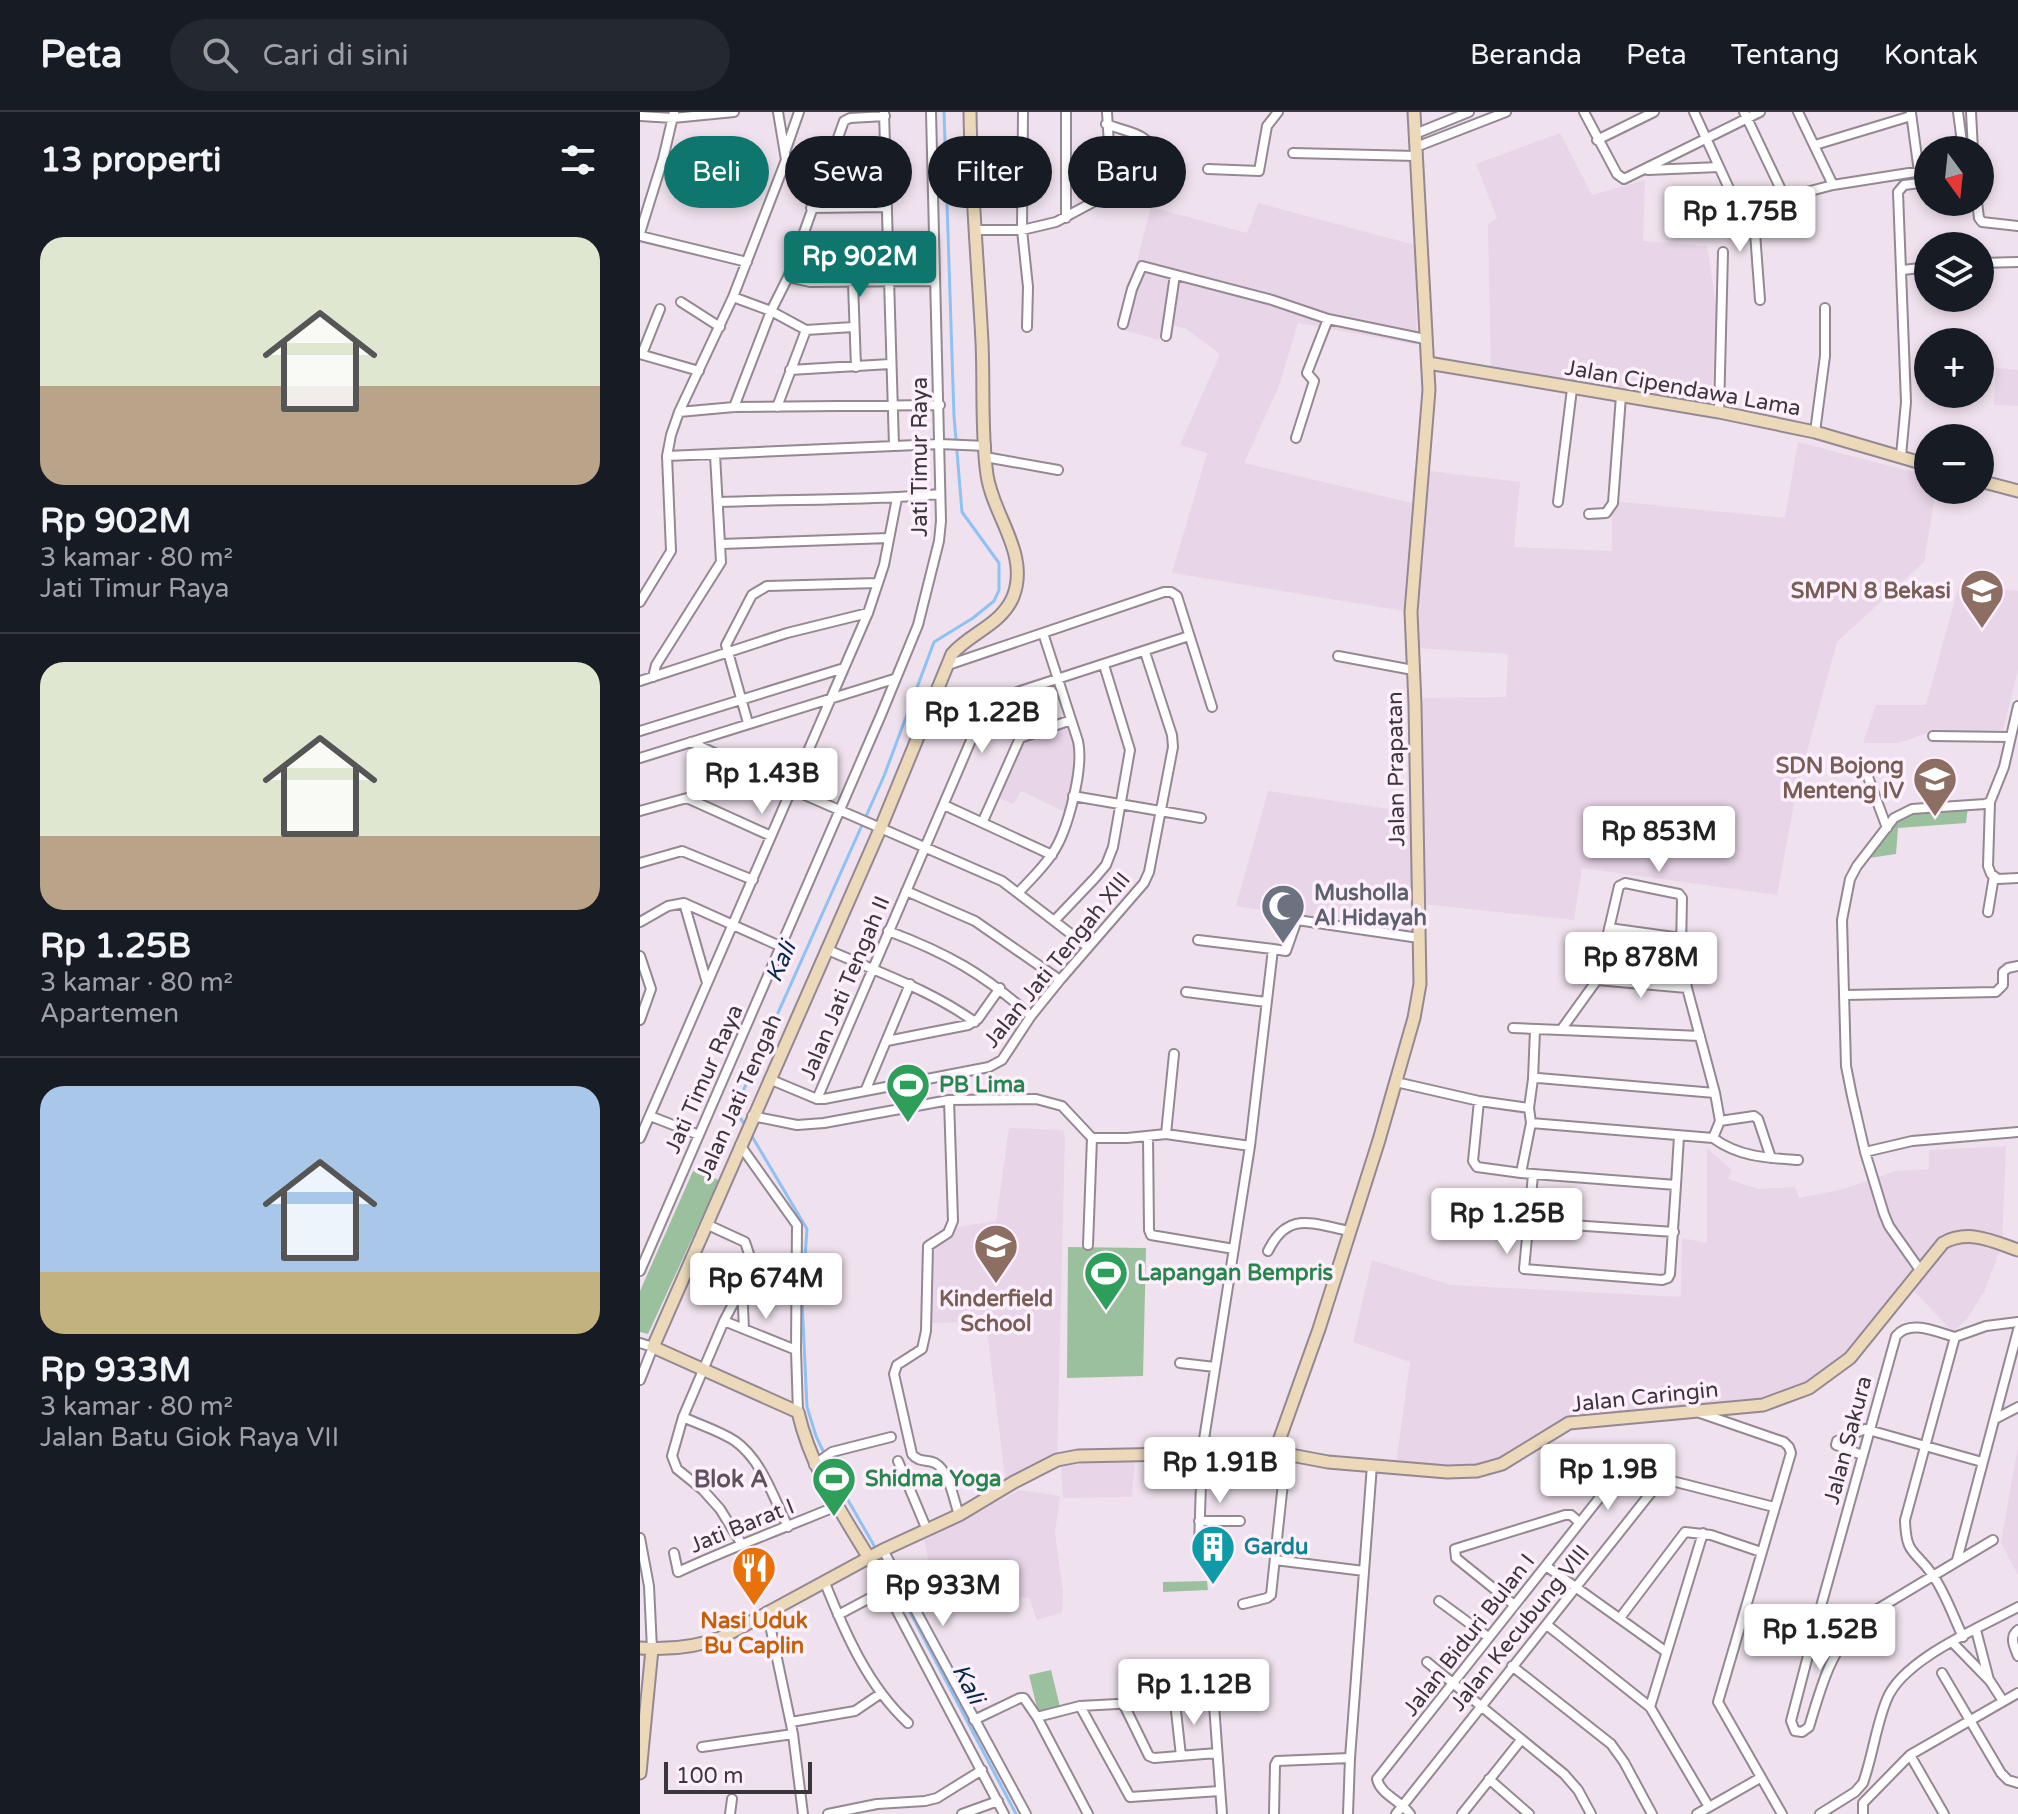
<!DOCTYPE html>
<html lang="id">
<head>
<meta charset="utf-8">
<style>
	body { margin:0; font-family:"Varela Round",sans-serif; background:#242831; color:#f1f3f6; height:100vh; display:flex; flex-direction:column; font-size:30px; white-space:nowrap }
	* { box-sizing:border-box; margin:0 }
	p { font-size:26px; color:#9ea1a6 }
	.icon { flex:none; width:44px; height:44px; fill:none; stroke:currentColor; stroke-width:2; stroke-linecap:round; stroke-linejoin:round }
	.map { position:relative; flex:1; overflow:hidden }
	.details { display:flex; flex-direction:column; background:#171b24; width:640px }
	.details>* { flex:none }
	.top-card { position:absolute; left:24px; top:24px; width:760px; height:72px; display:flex; gap:16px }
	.needle { width:52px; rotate:165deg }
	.fabs { position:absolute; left:1274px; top:24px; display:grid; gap:16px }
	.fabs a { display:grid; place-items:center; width:80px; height:80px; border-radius:50%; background:#171b24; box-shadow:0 4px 12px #0003; font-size:40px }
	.scale { position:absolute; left:24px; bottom:20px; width:148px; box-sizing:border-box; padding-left:8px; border:4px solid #3b363b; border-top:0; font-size:22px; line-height:28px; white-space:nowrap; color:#3b363b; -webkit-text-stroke:6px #fdeffc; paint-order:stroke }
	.price { position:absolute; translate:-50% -68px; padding:0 18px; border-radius:8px; background:#fff; color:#222; font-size:26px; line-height:52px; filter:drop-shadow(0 2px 4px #0008) }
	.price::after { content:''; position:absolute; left:50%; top:48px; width:24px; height:18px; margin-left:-12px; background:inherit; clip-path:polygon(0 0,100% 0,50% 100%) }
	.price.on { background:#0f766e; color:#fff }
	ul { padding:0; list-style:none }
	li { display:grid; align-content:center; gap:16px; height:424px; padding:0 40px }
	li+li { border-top:2px solid #363941 }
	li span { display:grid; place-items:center; height:248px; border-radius:24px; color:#555 }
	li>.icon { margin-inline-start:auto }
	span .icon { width:144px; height:144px; fill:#fffc; stroke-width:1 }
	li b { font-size:34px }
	h2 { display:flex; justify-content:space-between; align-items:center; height:96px; padding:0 40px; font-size:34px }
	.pill { padding:0 28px; border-radius:36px; background:#171b24; box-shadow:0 4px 12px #0003; font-size:28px; line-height:72px }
	.pill.on { background:#0f766e; color:#fff }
	header { display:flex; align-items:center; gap:48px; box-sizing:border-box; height:112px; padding:0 40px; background:#171b24; border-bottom:2px solid #363941 }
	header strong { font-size:38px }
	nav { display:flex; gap:44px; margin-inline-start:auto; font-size:28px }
	.search { width:560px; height:72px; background:#242831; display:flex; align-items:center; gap:20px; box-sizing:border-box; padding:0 28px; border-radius:44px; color:#9ea1a6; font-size:30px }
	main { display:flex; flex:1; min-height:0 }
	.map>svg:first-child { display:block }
</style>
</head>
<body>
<header>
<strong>Peta</strong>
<div class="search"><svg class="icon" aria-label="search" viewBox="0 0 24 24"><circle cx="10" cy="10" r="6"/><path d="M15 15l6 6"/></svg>Cari di sini</div>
<nav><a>Beranda</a><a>Peta</a><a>Tentang</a><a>Kontak</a></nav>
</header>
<main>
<section class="details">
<h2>13 properti<svg class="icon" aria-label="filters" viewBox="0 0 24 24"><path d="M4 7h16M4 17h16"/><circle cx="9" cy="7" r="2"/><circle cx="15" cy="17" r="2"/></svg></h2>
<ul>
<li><span style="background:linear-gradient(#dfe7d0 60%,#b9a48a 0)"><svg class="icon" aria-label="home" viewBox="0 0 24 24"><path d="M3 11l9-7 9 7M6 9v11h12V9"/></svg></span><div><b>Rp 902M</b><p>3 kamar · 80 m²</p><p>Jati Timur Raya</p></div></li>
<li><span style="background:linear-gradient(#dfe7d0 70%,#b9a48a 0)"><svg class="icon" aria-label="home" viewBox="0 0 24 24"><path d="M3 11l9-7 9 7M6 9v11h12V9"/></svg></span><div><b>Rp 1.25B</b><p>3 kamar · 80 m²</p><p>Apartemen</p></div></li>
<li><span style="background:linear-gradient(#a9c7e8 75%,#c2b280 0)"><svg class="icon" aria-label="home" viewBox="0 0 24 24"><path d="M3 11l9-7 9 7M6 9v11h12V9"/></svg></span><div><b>Rp 933M</b><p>3 kamar · 80 m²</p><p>Jalan Batu Giok Raya VII</p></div></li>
</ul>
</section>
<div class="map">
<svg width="1378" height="1702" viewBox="0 0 1378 1702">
	<rect width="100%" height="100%" fill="#efe2ee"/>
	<!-- built -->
	<path fill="#e8d5e7" d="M920,21l32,62 53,-15 -2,61 64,5 10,65 -7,105 -219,-38 -3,-154 9,-6 -21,-54z
		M618,91l157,42 2,100 -119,-22 -19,63 -35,77 168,40 2,-34 106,13 -6,65 98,4v-50l173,17 13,-76 130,34v14h8l-12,72 -87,80 -40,146 -20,107 -195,-27 -8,52 -218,-23 -10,26 -110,-17 32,-115 155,23v-116l83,-1 2,-43 -91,-6v-35l-245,-40 35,-120 -27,-8 40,-91 -35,-26 -23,-5 -3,17 -40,-11 32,-122 96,26z
		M1356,256l22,2v36l-24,-1z
		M1319,473l59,6v79l-15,60 -75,3 -30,10h-35l13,-38h50z
		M429,611l7,22v14l-11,53 -44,-21 -8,13 -16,-7 24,-58z
		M369,1016l54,2 2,6 -8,324 -51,26 -20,-164 -57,1 3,-75 26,-21 38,-6z
		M1366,1034l-4,99 -18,47 -17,27 -14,13 -44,-46 -60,74 -37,30 -47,15 -197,16 -66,44 -107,6 15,-109 -57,-20 19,-82 79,25 230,12 1,-59 25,5v-95l25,22 -4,9 30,10 37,-2 4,11 41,-8 56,-19 33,-2v-19z
		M1378,1334v129l-17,-32z
		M495,1346l-3,39 -69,1 -2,-32z
		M380,1378l40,6 -5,37 8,58 -1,21 -25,8 -8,-22 -11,-1 -72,16 -4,-19 -6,-1 -12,-53z"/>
	<!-- green -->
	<path fill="#9bc09d" d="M1328,695l-2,16 -68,5 -2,26 -27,4 1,-5 26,-34 15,-7z
		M53,1059l26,9 -71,154 -8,-2v-41z
		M428,1135l78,1 -3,128 -76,2z
		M567,1469l1,9 -45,2v-10z
		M411,1558l9,37 -22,5 -9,-37z"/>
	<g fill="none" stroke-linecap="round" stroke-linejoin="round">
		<!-- stream -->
		<path stroke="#8fc1f2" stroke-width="3" d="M106,1015l-11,-18 149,-333 50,-134 39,-24 21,-17 5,-11v-27l-37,-51 -8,-96 -10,-304
			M110,1021l57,96 -5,71 5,107 9,29 21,45 39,68
			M240,1443l136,259"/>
		<!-- street casing -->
		<g stroke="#948893" stroke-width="12">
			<path id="street" d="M244,0l10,334
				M383,0l-1,118 6,57 -1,40
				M467,0l5,82
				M944,0l33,62 7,5 136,-67
				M1054,0l38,83 9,9 12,2 80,-21 95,-15
				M1104,0l41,86
				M1158,0l35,73
				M1318,0l5,38
				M1331,0l2,38
				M1271,1l8,59
				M0,4l33,2 61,-6
				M775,22l54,-22
				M957,28l57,-28
				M1175,33l96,-29
				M776,35l90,-35
				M145,40l14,-40
				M653,41l123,3
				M568,57l51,2 8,-45 11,-14
				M1008,58l71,-3
				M187,60l59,-3
				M1337,90l2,16 3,4 36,4
				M1113,94l7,94
				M171,96l76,-1
				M426,106v-106
				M335,118h47l34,-8 97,-52c5,-37 -18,-35 -47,-46
				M0,121l23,-74 11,-47
				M0,124l107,26
				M161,129l87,-1
				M1340,151l38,-1
				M1263,158l25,-3
				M148,165l22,5 125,-1
				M213,171l3,84
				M93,185l38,14 35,19 47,-3
				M41,190l39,25
				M483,212l9,-35 10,-23 130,34 56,19 97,20
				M526,224l9,-61
				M0,242l59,17
				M2,242l18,-45
				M150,258l100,-6
				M94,295l37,-96 17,-34 56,-156 6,-3 35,-2
				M137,295l29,-77
				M39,300l55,-5 206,-2
				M1079,300l4,-160
				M1175,320l10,-76v-48
				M656,326l18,-57 -7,-8 21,-54
				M27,344l273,-12 46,2
				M1261,344l5,-54 -8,-210 6,-7 24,-3
				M345,345l73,13
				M78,390c74,-3 149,-1 222,-8
				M918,390l14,-113
				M949,402l17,-1 7,-10 8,-107
				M81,432l168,-6
				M0,490l31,-51 -4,-95 4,-21 8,-23 54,-115 53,-137 -8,-48
				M698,544l75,14
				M308,553l216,-73h7l6,4 35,111
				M13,565l3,-12 65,-103 -6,-107
				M0,569l147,-48 81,-20
				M108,611l-22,-78 26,-50 15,-9 111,-3
				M0,619l204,-63
				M1293,624l77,1
				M51,630l100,47 211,92 86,66
				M0,646l254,-79
				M1228,665l19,51
				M433,684l128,22
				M1350,690l-2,64 3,8 7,5 20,-1
				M304,693l108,50
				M0,699l47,-13 84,38
				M343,709l37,-83 51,-18
				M0,751l42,-12 71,29
				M266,779l69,30 85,59
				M379,780c11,-12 24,-24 33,-38 16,-23 32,-86 26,-113l-35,-108
				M44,791l23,80
				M1348,800l6,-36
				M415,808l40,-42 11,-13 7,-18 17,-97 -26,-85
				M0,810l28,-16 16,-3 98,44
				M969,816l72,10
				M248,819c59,22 96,43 143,85
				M558,828l75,9
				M186,837c51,23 103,40 149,73
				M0,844l11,33 -11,31
				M957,868l90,8
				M546,880l80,10
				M1205,883l151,-3 7,-7v-13l5,-4 10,-2
				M873,916l48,2 36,-50 22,-94 6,-3 54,11 3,4 -1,51 6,39 28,105
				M921,918l139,6
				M247,929l81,-16 10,-6 22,-31
				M129,967l48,20h7l165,-32 13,-7 29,-44 29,-36 84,-97 5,-11 24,-125 -1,-12 -27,-83
				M893,967l2,-49
				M756,970l83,19 50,7 2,15 182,15 7,-17 34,-5 4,3 13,39
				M226,977l44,-105
				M177,987l167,-389 21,-14 184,-60
				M309,988l4,121 -5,12 -20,13 -2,85 -4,18 -25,16 -3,9 18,80c7,9 14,5 23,9 14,7 19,38 24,52
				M839,989l-6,60 4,6 44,6 10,-50
				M889,996l4,-29 5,-1 177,15 5,28
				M10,1004l49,19
				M112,1004l45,9 27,-2 125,-23 87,-1 26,7 30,32h35l39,-4 84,12
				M526,1022l8,-80
				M508,1024l1,94 2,5 83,14
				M0,1026l228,-525 16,-48 13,-67
				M1073,1026c26,19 54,20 85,22
				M100,1033l57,80 -1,125 2,62
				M1225,1040l47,-11 106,-9
				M881,1061l155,12 3,-49
				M893,1063l-9,94 138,11 6,-2 2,-4 6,-89
				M887,1110l147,10
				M66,1112l39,18 4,12 -7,33 -18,34 -41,96 -11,39 5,13 26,21 17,19 21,34
				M448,1133l4,-107
				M628,1139c20,-41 44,-27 82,-20
				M1280,1158l-31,-44 -5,-12 -19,-62 -13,-56 -6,-30 -4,-146 8,-41 7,-13 37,-48 18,-9 73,-5 5,-2 14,-35 14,-61
				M0,1159l241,-556 37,-90 21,-84 2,-20 -10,-409
				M102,1175l2,42
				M84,1209l72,29
				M1315,1225l-50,183c1,35 9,29 27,54 13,18 21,42 31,63
				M1315,1225l31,-11 32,-4
				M0,1231l13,4 -13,33
				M540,1251l35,4
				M1060,1301l84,29 5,5 2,6 -73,249 64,112
				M43,1305c17,8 37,14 52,24 27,19 39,58 53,86
				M1355,1307l23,-12
				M1222,1343l-26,-10 1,-4 28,-12 117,33
				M258,1349l29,69
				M174,1353l18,-13 59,-15
				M559,1409h41
				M0,1426l9,48 3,63
				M559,1434l3,-94 48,-306 23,-197 13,2 11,-31 122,18
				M243,1438l143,264
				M34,1441l4,19c52,-24 106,-44 159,-66
				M229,1446l135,256
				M635,1448l89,11
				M1317,1448l61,-230
				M906,1454l119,85
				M185,1471c20,50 43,103 83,140
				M799,1489l49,36
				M603,1492l24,-6 4,-3 15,-140
				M873,1492l-57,-46 -1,-9 110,-34h6l8,7
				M127,1499l26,123 10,80
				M198,1503l47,-25
				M1178,1505l78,-281c14,-17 40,-4 59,1
				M980,1506l65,-86 26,3 50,17
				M907,1513l103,82 59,100
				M1336,1518l13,50
				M1378,1518c-9,7 -4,16 0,26
				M1208,1520l-30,-15 -27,104 4,10 7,1 7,-5c12,-40 22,-78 52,-108l132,-79
				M1313,1531l37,38 13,20
				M787,1550l137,112 14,16 13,24
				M872,1554l99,78 13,18 28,52
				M1302,1561l59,100 7,7 10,3
				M535,1590l6,54
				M484,1593l25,51 5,2 63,-5
				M440,1594l50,91 90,-6
				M1010,1595l53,-174
				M397,1605l43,-11 130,-7 4,6 8,109
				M334,1608l46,-22h4l13,19 51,97
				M151,1610l64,-11 25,-17
				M62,1635l91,-13
				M1270,1643l34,59
				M849,1667l40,35
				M90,1702l2,-15
				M188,1702l49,-10 48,-3 12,-3 45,-28
				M322,1702l36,-13
				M634,1702l1,-49 2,-4 73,-3
				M708,1702l2,-56 22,-293
				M756,1702l261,-329 6,-4h9l102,26
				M770,1702c-9,-13 -30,-20 -33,-35l235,-297
				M822,1702l59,-74
				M1057,1702l63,-36
				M1180,1702l35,-22 8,-9c10,-28 13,-58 24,-84 16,-40 94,-72 131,-92
				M1223,1702v-11l47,-48 108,-62"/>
		</g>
		<!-- secondary casing -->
		<g stroke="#948893" stroke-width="15">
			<path id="secondary" d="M788,251l291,49 96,20 113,33
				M1340,369l38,10
				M635,1340l44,-123 60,-189 35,-122 6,-34 -5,-280 -4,-92 18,-222 -15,-278
				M229,1446c-29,-48 -58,-90 -71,-146l-145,-65 228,-520 71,-173c18,-21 49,-29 61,-57 17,-43 -20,-81 -26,-122 -6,-41 -3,-90 -5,-133 -4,-77 -11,-153 -12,-230
				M0,1536c28,2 57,-1 83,-11l160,-87 76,-35 55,-33 43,-22 21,-4 197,-4 53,10 119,10 30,-1 25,-7 67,-41 194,-18 46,-17 41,-30 93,-115c26,-14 49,-2 75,7
				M0,1661l12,-124"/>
		</g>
		<!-- street -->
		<use href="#street" stroke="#fff" stroke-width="8"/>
		<!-- secondary -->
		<use href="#secondary" stroke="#ebd9ba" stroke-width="11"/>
	</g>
	<!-- icons -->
	<defs>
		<g id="school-pin" transform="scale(2.3)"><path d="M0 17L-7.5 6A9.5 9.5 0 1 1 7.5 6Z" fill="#8d6e63" stroke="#fdeffc"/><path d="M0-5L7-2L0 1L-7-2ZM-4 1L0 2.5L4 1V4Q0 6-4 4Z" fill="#fff"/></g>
		<g id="mosque-pin" transform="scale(2.3)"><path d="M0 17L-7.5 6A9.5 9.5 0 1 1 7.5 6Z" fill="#6b7280" stroke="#fdeffc"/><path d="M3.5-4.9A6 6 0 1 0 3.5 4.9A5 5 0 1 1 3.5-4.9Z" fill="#fff"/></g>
		<g id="stadium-pin" transform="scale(2.3)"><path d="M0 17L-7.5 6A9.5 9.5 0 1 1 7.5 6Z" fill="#2e9e5b" stroke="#fdeffc"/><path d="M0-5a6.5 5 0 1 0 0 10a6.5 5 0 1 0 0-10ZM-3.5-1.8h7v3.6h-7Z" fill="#fff"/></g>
		<g id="building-pin" transform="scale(2.3)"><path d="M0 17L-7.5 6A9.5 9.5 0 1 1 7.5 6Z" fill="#0f9aa8" stroke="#fdeffc"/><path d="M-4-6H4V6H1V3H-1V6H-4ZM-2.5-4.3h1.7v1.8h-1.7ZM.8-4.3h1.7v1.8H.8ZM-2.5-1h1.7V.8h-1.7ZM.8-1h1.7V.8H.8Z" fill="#fff"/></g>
		<g id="restaurant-pin" transform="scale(2.3)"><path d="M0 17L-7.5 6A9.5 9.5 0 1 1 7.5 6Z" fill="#e8710a" stroke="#fdeffc"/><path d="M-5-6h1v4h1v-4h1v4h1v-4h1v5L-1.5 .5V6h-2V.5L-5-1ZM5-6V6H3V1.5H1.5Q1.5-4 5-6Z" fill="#fff"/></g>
	</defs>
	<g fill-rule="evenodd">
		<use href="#school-pin" x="1342" y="479"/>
		<use href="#school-pin" x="1295" y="667"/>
		<use href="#mosque-pin" x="643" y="794"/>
		<use href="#stadium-pin" x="268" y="973"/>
		<use href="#school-pin" x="356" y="1134"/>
		<use href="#stadium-pin" x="466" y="1161"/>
		<use href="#stadium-pin" x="194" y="1367"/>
		<use href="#building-pin" x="573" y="1435"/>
		<use href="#restaurant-pin" x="114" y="1456"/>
	</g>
	<g text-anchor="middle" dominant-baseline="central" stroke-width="7" stroke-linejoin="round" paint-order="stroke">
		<!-- street labels -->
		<g font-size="22" fill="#3b363b" stroke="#fdeffc">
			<text transform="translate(1043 276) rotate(10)">Jalan Cipendawa Lama</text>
			<text transform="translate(280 345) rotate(-90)">Jati Timur Raya</text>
			<text transform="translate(756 657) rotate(-91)">Jalan Prapatan</text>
			<text transform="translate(417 848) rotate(-51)">Jalan Jati Tengah XIII</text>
			<text transform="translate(205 876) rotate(-67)">Jalan Jati Tengah II</text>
			<text transform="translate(64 967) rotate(-66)">Jati Timur Raya</text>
			<text transform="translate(99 985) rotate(-66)">Jalan Jati Tengah</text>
			<text transform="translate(1005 1285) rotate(-6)">Jalan Caringin</text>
			<text transform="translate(1208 1328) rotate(-75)">Jalan Sakura</text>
			<text transform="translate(102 1414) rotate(-22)">Jati Barat I</text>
			<text transform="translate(880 1516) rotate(-51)">Jalan Kecubung VIII</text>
			<text transform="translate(829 1523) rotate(-52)">Jalan Biduri Bulan I</text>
		</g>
		<!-- education labels -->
		<g font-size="22" font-weight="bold" fill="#785e54" stroke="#fdeffc" text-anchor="end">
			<text x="1311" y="479">SMPN 8 Bekasi</text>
			<text x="1264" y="654">SDN Bojong<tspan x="1264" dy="25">Menteng IV</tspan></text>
			<text x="356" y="1187" text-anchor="middle">Kinderfield<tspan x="356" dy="25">School</tspan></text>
		</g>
		<!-- worship labels -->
		<g font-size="22" font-weight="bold" fill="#5b616d" stroke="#fdeffc" text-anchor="start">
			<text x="674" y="781">Musholla<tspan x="674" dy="25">Al Hidayah</tspan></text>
		</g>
		<!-- leisure labels -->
		<g font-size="22" font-weight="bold" fill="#27864d" stroke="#fdeffc" text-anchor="start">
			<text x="299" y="973">PB Lima</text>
			<text x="497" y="1161">Lapangan Bempris</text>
			<text x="225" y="1367">Shidma Yoga</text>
		</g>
		<!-- culture labels -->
		<g font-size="22" font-weight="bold" fill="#0d838f" stroke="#fdeffc" text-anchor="start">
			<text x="604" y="1435">Gardu</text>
		</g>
		<!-- food labels -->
		<g font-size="22" font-weight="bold" fill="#c56008" stroke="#fdeffc">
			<text x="114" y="1509">Nasi Uduk<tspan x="114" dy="25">Bu Caplin</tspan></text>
		</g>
		<!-- water labels -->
		<g font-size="24" font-style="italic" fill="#062b4a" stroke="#fdeffc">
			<text transform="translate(141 850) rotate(-66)">Kali</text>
			<text transform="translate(328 1572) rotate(62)">Kali</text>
		</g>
		<!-- neighbourhood labels -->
		<g font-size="24" font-weight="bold" fill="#5e535d" stroke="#fdeffc">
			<text x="91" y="1367">Blok A</text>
		</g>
	</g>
</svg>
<div class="fabs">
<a><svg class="needle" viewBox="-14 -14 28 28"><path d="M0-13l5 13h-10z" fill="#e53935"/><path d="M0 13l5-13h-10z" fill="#9ea1a6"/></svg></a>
<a><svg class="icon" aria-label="layers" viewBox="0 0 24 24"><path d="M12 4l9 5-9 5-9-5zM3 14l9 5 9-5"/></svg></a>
<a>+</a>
<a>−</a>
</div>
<div class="scale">100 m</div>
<b class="price" style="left:1100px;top:142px">Rp 1.75B</b>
<b class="price on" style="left:220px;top:187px">Rp 902M</b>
<b class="price" style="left:342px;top:643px">Rp 1.22B</b>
<b class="price" style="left:122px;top:704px">Rp 1.43B</b>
<b class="price" style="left:1019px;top:762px">Rp 853M</b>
<b class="price" style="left:1001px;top:888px">Rp 878M</b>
<b class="price" style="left:867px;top:1144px">Rp 1.25B</b>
<b class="price" style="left:126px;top:1209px">Rp 674M</b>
<b class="price" style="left:580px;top:1393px">Rp 1.91B</b>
<b class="price" style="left:968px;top:1400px">Rp 1.9B</b>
<b class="price" style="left:303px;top:1516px">Rp 933M</b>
<b class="price" style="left:1180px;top:1560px">Rp 1.52B</b>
<b class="price" style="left:554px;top:1615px">Rp 1.12B</b>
<div class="top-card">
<a class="pill on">Beli</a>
<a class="pill">Sewa</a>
<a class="pill">Filter</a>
<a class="pill">Baru</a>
</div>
</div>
</main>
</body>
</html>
